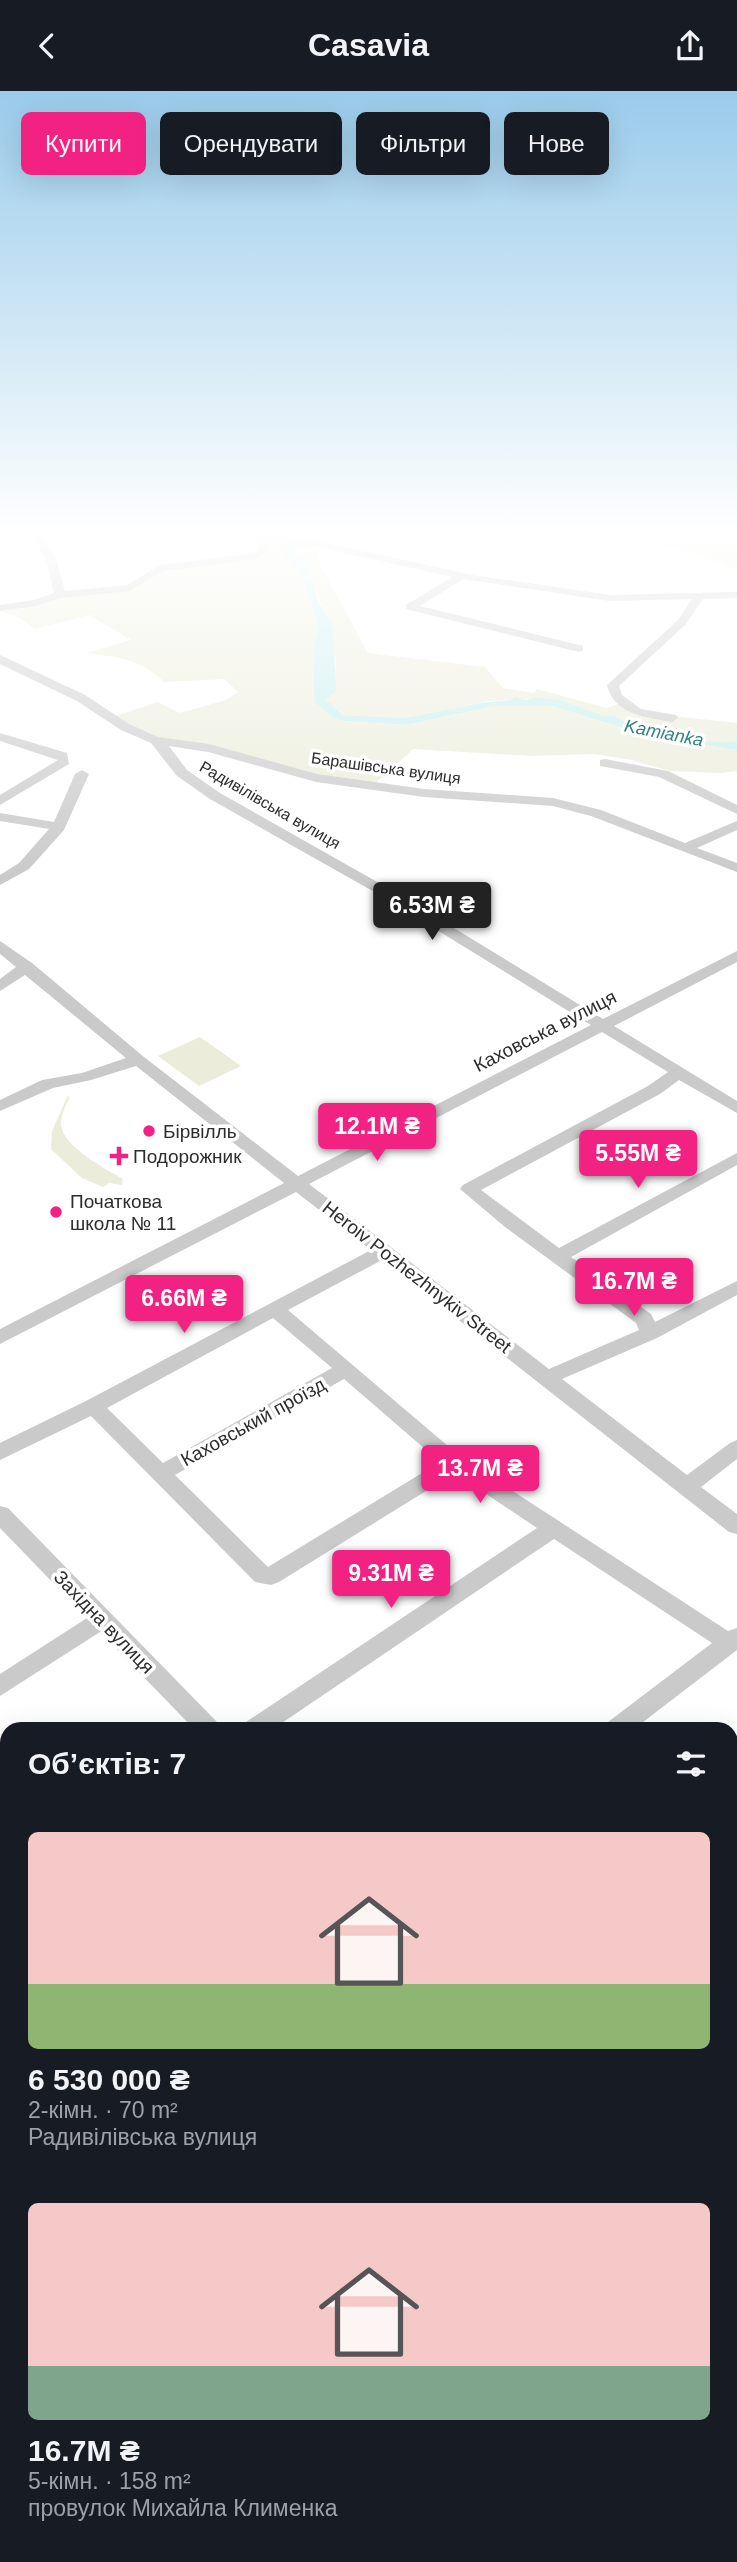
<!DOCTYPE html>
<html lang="uk">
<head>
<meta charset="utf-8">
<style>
	body { margin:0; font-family:Arial,sans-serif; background:#242831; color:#f1f3f6; height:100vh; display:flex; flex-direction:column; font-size:26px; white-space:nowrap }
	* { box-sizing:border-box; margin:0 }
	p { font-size:23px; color:#9ea1a6 }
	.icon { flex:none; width:38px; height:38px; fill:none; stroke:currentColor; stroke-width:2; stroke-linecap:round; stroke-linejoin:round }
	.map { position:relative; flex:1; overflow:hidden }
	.sheet { position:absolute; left:0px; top:1631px; width:738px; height:840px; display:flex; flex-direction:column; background:#171b24; border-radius:21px 21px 0 0; box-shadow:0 7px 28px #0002 }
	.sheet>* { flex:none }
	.guide { position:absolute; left:21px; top:21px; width:696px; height:63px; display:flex; gap:14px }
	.price { position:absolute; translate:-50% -60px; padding:0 16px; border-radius:7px; background:#f22283; color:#fff; font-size:23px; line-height:46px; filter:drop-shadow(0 2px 4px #0008) }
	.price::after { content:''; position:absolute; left:50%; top:42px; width:21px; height:16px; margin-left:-10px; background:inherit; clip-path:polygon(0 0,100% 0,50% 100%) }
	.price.current { background:#222; color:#fff }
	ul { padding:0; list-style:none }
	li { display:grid; align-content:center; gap:14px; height:371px; padding:0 28px }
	li span { display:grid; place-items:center; height:217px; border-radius:10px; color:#555 }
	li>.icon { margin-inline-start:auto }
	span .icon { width:126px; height:126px; fill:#fffc; stroke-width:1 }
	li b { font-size:30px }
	h2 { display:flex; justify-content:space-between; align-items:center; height:84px; padding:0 28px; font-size:30px }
	.chip { padding:0 24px; border-radius:10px; background:#171b24; box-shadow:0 7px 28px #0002; font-size:24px; line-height:63px }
	.chip.current { background:#f22283; color:#fff }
	header { display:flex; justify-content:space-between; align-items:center; height:91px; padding:0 28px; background:#171b24; font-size:32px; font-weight:700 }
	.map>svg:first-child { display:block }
</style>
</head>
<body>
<header><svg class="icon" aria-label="back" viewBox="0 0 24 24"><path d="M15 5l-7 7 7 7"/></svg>Casavia<svg class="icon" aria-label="share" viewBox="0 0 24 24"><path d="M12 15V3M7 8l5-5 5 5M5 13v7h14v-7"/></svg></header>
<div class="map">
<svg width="737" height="2471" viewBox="0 0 737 2471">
	<rect width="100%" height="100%" fill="#fff"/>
	<!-- green -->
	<path fill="#ebecd9" d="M559,442h178v37c-28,-13 -87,-31 -117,-34 -20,-3 -40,2 -61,-3z
		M251,446l26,5 24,31 17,52 -4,26v51l17,14 11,5 64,4 89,-19h57l96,30 89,14v21l-17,2 -50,-2 -39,-11 -36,-6 -63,2 -119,-7 -41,37 -56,-8 -49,-16 -112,-22 -43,-23 46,-15 22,11 46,-13 12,-8 -14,-13 -60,3c-22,-23 -47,-25 -78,-29l45,-13 -42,-25 -55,14 -14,-11 -20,-7 60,-16 65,-7 29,-18 108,-17 -9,-9z
		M290,453l25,4 4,15 49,90 117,14 18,21 31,5 3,-4 70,19 14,-5 16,9 100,11v19l-29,-1 -69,-12 -25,-13h-10l-56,-18 -60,3 -83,17 -60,-3 -19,-16c3,-10 10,-23 10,-32 -1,-31 -15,-66 -28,-95 -4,-10 -14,-16 -18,-28z
		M200,946l41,29 -42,20 -41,-30z
		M68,1004l1,3c-3,8 -9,18 -8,27 2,22 45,44 62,54l-1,6 -13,-2 -6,4 -21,-9 -31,-29 1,-18z"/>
	<!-- water -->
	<path fill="#c4eded" d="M272,442l14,6 22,30 10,31 15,27 3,64 -10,8 18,16 61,3 74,-15 32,-3 5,-3 10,3 10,-3 24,3 44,16h10l25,13 69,12 29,1v8l-89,-14 -96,-30h-57l-89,19 -64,-4 -11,-5 -17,-14v-51l4,-26 -17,-52 -17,-19z"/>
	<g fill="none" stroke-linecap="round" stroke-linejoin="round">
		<!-- minor -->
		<path fill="#cacaca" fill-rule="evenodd" d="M30,442h10l16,27 9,31 62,-6 33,-20 95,-12 5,-6 -3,-14h10l3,14 -12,12 -95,12 -33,20 -69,7 -25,8 -36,5v-6l34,-5 20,-7 -8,-33z
			M308,448l165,36 137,20 127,-3v6l-34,1 -17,25 -67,62 3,9 19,14 35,6 2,3 -6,4c-26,-5 -58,-7 -65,-37l71,-65 14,-21 -82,2 -147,-22 -43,27 163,40v4l-4,2 -173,-43v-4l46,-28 -148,-33 -1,-2z
			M0,564l85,40 44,29 29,13 51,7 108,30 107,15 129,9 48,12 84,33 52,-22v9l-40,18 40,15v9l-146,-56 -38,-10 -129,-9 -108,-15 -108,-30 -39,-6 18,24 33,23 175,99 208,127 134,-68v11l-123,64 123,75v12l-58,-33 -19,14 -179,96 78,58 178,-95v12l-166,92 80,57 4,8 82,-41v14l-80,43 -95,41 125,96 43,-32 7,-3v19l-36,28 36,27v20l-8,-2 -347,-272 -94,50 174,148 266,173 9,-3v22l-103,79h-30l4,-7 104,-79 -158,-104 -281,190h-31l4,-7 291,-194 -82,-55 -176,109 -8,3 -16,-3 -164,-166 -91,44v-17l86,-42 285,-151 -75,-58 -296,152v-15l284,-146 -148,-117 -45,14 -38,8 -53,23v-11l42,-20 40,-7 44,-15 -101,-83 -25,16v-12l16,-12 -16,-13v-13l32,22 112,94 154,119 293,-151 -206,-127 -175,-99 -33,-23 -26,-33 -30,-13 -44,-29 -77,-37zM602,941l66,40 -20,14 -185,99 -3,4 45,38 131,96 3,7 -90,39 -240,-185zM273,1227l59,50 -169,95 -56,-55zM344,1288l96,83 -172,105 -93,-92z
			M0,642l67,20 2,11 -69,41v-10l58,-35 -58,-19z
			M605,668l63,12 69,34v9l-78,-37 -59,-11v-6z
			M82,679l7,4 -25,56 -35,39 -29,16v-10l19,-12 30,-34 -49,-8v-8l54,9 21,-48z
			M0,1415l8,2 209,214 4,7h-27l-94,-97 -100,64v-22l87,-56 -87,-90z
			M737,1821v28l-5,2v-28z
			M0,1920l7,3v32l-7,-3z
			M7,2097v32l-7,3v-33z
			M737,2113v34l-5,2v-33z
			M732,2154l5,2v34l-5,-2z
			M0,2290l7,3v40l-7,-3z
			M83,2464h70l-2,7h-66z
			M409,2464h35l2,7h-35z"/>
		<!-- minor-bridge -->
		<path stroke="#cacaca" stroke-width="11" d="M261,443l47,8"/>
	</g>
	<!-- sky -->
	<linearGradient id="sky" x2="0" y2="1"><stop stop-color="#99cbea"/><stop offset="0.56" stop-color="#fff"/><stop offset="1" stop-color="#fff" stop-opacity="0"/></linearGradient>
	<rect width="737" height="788" fill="url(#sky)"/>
	<!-- markers -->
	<g fill="#f22283" stroke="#fff" stroke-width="2.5">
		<circle cx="149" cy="1040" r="7"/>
		<path d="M115.5 1054.5h7v7h7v7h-7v7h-7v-7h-7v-7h7z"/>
		<circle cx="56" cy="1121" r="7"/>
	</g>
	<g text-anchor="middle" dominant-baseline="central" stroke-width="7" stroke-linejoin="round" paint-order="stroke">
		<!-- far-street labels -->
		<g font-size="16" fill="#2d2d2d" stroke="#fff">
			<text transform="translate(386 677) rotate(8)">Барашівська вулиця</text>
			<text transform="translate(270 714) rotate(30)">Радивілівська вулиця</text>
		</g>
		<!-- far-water labels -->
		<g font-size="18" font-style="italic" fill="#308180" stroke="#fff">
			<text transform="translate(664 642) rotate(11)">Kamianka</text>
		</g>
		<!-- street labels -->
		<g font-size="19" fill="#2d2d2d" stroke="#fff">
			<text transform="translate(545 940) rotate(-27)">Каховська вулиця</text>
			<text transform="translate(417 1186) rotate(38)">Heroiv Pozhezhnykiv Street</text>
			<text transform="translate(253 1331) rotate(-29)">Каховський проїзд</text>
			<text transform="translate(104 1531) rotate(46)">Західна вулиця</text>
		</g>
		<!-- poi labels -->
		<g font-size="19" fill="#2d2d2d" stroke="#fff" text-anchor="start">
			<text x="163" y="1040">Бірвілль</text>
			<text x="133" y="1065">Подорожник</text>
			<text x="70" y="1110">Початкова<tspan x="70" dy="22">школа № 11</tspan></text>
		</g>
	</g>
</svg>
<b class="price current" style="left:432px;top:851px">6.53M ₴</b>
<b class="price" style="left:377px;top:1072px">12.1M ₴</b>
<b class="price" style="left:638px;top:1099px">5.55M ₴</b>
<b class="price" style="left:634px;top:1227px">16.7M ₴</b>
<b class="price" style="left:184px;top:1244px">6.66M ₴</b>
<b class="price" style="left:480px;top:1414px">13.7M ₴</b>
<b class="price" style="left:391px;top:1519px">9.31M ₴</b>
<div class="guide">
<a class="chip current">Купити</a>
<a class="chip">Орендувати</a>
<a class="chip">Фільтри</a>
<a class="chip">Нове</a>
</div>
<section class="sheet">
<h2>Об’єктів: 7<svg class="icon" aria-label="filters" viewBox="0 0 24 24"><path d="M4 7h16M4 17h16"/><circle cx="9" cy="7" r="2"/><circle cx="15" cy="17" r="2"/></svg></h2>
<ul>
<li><span style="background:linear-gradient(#f6c9c9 70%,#8fb573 0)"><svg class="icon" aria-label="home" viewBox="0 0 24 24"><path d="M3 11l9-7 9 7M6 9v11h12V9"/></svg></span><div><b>6 530 000 ₴</b><p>2-кімн. · 70 m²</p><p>Радивілівська вулиця</p></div></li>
<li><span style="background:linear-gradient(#f6c9c9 75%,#7fa58c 0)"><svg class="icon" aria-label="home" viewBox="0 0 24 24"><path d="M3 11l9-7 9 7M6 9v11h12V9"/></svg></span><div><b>16.7M ₴</b><p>5-кімн. · 158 m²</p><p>провулок Михайла Клименка</p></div></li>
</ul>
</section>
</div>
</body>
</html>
